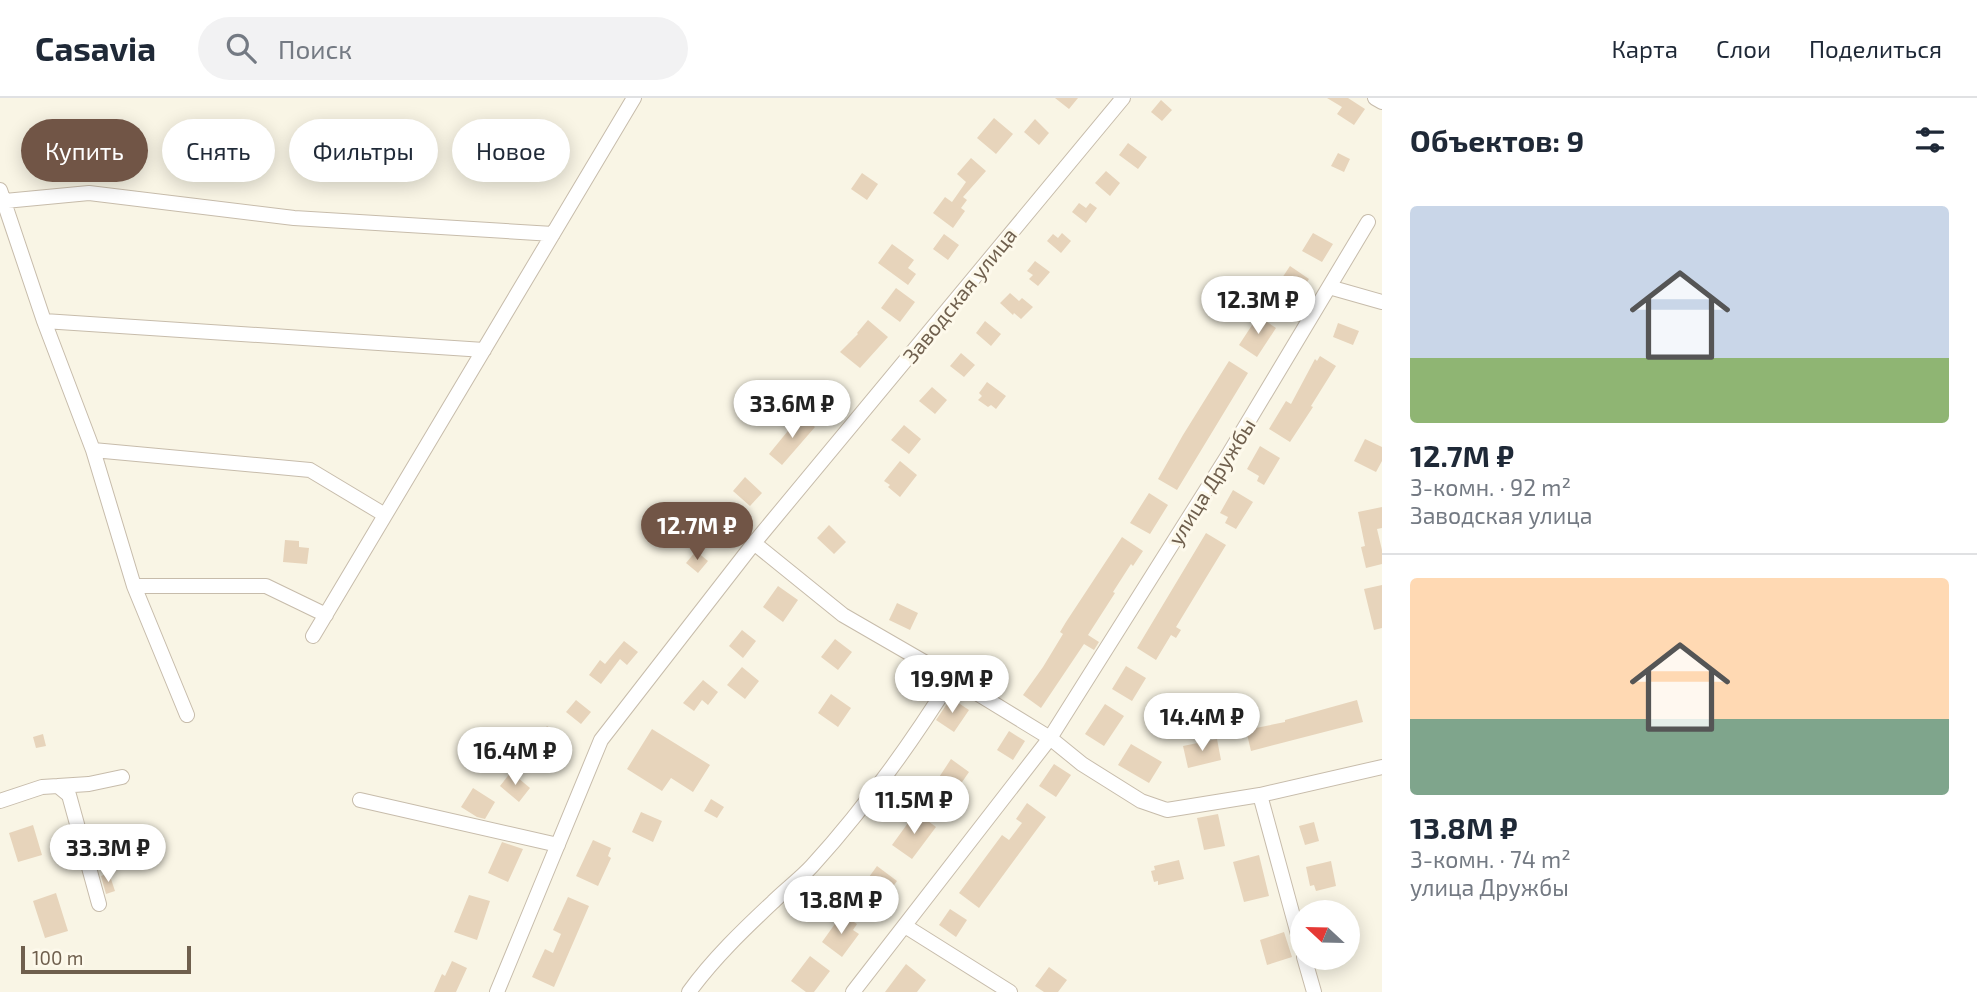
<!DOCTYPE html>
<html lang="ru">
<head>
<meta charset="utf-8">
<style>
	body { margin:0; font-family:"Exo 2",sans-serif; background:#f2f2f3; color:#1f2937; height:100vh; display:flex; flex-direction:column; font-size:26px; white-space:nowrap }
	* { box-sizing:border-box; margin:0 }
	p { font-size:23px; color:#747a83 }
	.icon { flex:none; width:38px; height:38px; fill:none; stroke:currentColor; stroke-width:2; stroke-linecap:round; stroke-linejoin:round }
	.map { position:relative; flex:1; overflow:hidden }
	.panel { display:flex; flex-direction:column; background:#fff; width:595px }
	.panel>* { flex:none }
	.hud { position:absolute; left:21px; top:21px; width:665px; height:63px; display:flex; gap:14px }
	.needle { width:46px; rotate:292deg }
	.controls { position:absolute; left:1290px; top:802px; display:grid; gap:14px }
	.controls a { display:grid; place-items:center; width:70px; height:70px; border-radius:50%; background:#fff; box-shadow:0 4px 18px #0003; font-size:35px }
	.scale { position:absolute; left:21px; bottom:18px; width:170px; box-sizing:border-box; padding-left:7px; border:4px solid #6f5f4d; border-top:0; font-size:19px; line-height:24px; white-space:nowrap; color:#6f5f4d; -webkit-text-stroke:5px #fdf9eb; paint-order:stroke }
	.price { position:absolute; translate:-50% -60px; padding:0 16px; border-radius:24px; background:#fff; color:#222; font-size:23px; line-height:46px; filter:drop-shadow(0 2px 4px #0008) }
	.price::after { content:''; position:absolute; left:50%; top:42px; width:21px; height:16px; margin-left:-10px; background:inherit; clip-path:polygon(0 0,100% 0,50% 100%) }
	.price.current { background:#715546; color:#fff }
	ul { padding:0; list-style:none }
	li { display:grid; align-content:center; gap:14px; height:371px; padding:0 28px }
	li+li { border-top:2px solid #e0e1e3 }
	li span { display:grid; place-items:center; height:217px; border-radius:7px; color:#555 }
	li>.icon { margin-inline-start:auto }
	span .icon { width:126px; height:126px; fill:#fffc; stroke-width:1 }
	li b { font-size:30px }
	h2 { display:flex; justify-content:space-between; align-items:center; height:84px; padding:0 28px; font-size:30px }
	.pill { padding:0 24px; border-radius:32px; background:#fff; box-shadow:0 4px 18px #0003; font-size:24px; line-height:63px }
	.pill.current { background:#715546; color:#fff }
	header { display:flex; align-items:center; gap:42px; box-sizing:border-box; height:98px; padding:0 35px; background:#fff; border-bottom:2px solid #e0e1e3 }
	header strong { font-size:33px }
	nav { display:flex; gap:38px; margin-inline-start:auto; font-size:24px }
	.search { width:490px; height:63px; background:#f2f2f3; display:flex; align-items:center; gap:18px; box-sizing:border-box; padding:0 24px; border-radius:38px; color:#747a83; font-size:26px }
	main { display:flex; flex:1; min-height:0 }
	.map>svg:first-child { display:block }
</style>
</head>
<body>
<header>
<strong>Casavia</strong>
<div class="search"><svg class="icon" aria-label="search" viewBox="0 0 24 24"><circle cx="10" cy="10" r="6"/><path d="M15 15l6 6"/></svg>Поиск</div>
<nav><a>Карта</a><a>Слои</a><a>Поделиться</a></nav>
</header>
<main>
<div class="map">
<svg width="1382" height="894" viewBox="0 0 1382 894">
	<rect width="100%" height="100%" fill="#f9f5e5"/>
	<!-- building -->
	<path fill="#e7d4bb" d="M1055,0h23l-9,11z
		M1327,0h21l17,11 -11,16 -17,-11 5,-7z
		M1161,2l11,10 -10,11 -11,-9z
		M994,20l19,16 -17,20 -19,-16z
		M1035,21l14,14 -10,12 -15,-13z
		M1128,45l19,14 -9,12 -19,-14z
		M1338,55l12,6 -6,13 -13,-6z
		M971,60l15,13 -23,26 4,3 -6,8 4,3 -12,17 -20,-15 12,-16 7,5 14,-20 -9,-8z
		M1106,73l14,12 -10,13 -15,-13z
		M862,75l16,11 -11,16 -16,-11z
		M1079,105l7,5 4,-5 7,5 -11,15 -14,-11z
		M1062,135l9,8 -10,12 -14,-12 6,-7 5,4z
		M1313,135l20,11 -11,18 -20,-11z
		M944,136l15,11 -11,15 -15,-11z
		M892,146l22,16 -6,8 8,6 -8,11 -30,-22z
		M1035,163l15,11 -12,14 -9,-7 4,-4 -6,-4z
		M1290,168l19,13 -20,29 -19,-12z
		M896,190l19,14 -15,20 -19,-14z
		M1010,195l9,8 3,-3 11,9 -12,12 -7,-6 -1,2 -13,-12z
		M1258,218l18,12 -19,29 -18,-12z
		M868,222l20,17 -28,31 -20,-16 18,-18 -1,-1z
		M985,223l16,13 -10,12 -15,-13z
		M1338,225l21,8 -6,14 -20,-8z
		M961,255l14,12 -11,12 -14,-11z
		M1320,258l16,10 -25,40 2,1 -23,35 -21,-13 17,-28 5,3 24,-45 2,2z
		M1229,263l19,12 -71,117 -19,-11 25,-44z
		M819,282l5,5 3,-4 15,15 -12,13 -20,-19z
		M987,284l19,14 -10,13 -5,-4 -3,2 -10,-7 4,-4 -3,-3z
		M932,289l15,13 -12,14 -16,-13z
		M801,317l14,12 -33,38 -13,-11z
		M904,327l17,14 -12,15 -18,-14z
		M1365,341l17,8v14l-6,11 -22,-11z
		M1260,348l20,12 -16,27 -7,-4 2,-5 -12,-7z
		M900,363l17,14 -17,22 -12,-10 2,-2 -6,-4z
		M745,379l17,16 -12,13 -17,-15z
		M1233,392l20,12 -17,27 -11,-6 3,-6 -8,-4z
		M1149,395l19,12 -18,29 -20,-11z
		M1382,409v21l-5,1 5,21v14l-16,4 -5,-21 4,-1 -7,-34z
		M829,427l17,17 -12,12 -17,-16z
		M1206,435l20,12 -50,82 5,3 -5,8 -5,-3 -15,25 -19,-12z
		M1122,439l21,14 -10,15 -2,-2 -18,28 2,1 -27,42 11,7 -5,8 -10,-6 -43,64 -18,-13 20,-28 20,-33 -3,-2 6,-10z
		M285,442l14,1v6l10,1 -2,16 -24,-2z
		M696,453l12,10 -10,12 -12,-10z
		M1382,487v43l-8,2 -10,-41z
		M778,488l20,14 -15,22 -20,-15z
		M897,505l21,10 -8,17 -21,-10z
		M742,532l14,11 -13,17 -14,-12z
		M835,541l17,13 -14,18 -17,-13z
		M624,543l14,11 -11,13 -7,-6 -19,25 -12,-9 11,-15 5,4z
		M1126,568l20,12 -14,23 -20,-12z
		M742,569l17,14 -14,18 -18,-14z
		M703,582l15,12 -10,13 -6,-5 -8,11 -11,-8z
		M831,596l20,14 -13,19 -20,-14z
		M951,600l18,12 -15,22 -18,-12z
		M576,602l15,12 -10,12 -15,-12z
		M1357,602l6,22 -112,29 -5,-21 39,-8v-2z
		M1105,606l19,12 -20,30 -19,-12z
		M547,628l20,15 -13,18 -20,-14z
		M652,631l58,36 -17,27 -22,-14 -9,13 -35,-22z
		M1009,633l16,10 -12,19 -16,-10z
		M43,636l3,12 -10,2 -3,-11z
		M1217,641l4,21 -33,8 -5,-22z
		M1131,646l31,18 -13,21 -31,-18z
		M951,661l18,13 -18,26 -6,-5 -2,3 -11,-8z
		M1054,666l17,11 -15,22 -17,-11z
		M511,674l19,16 -11,14 -19,-16z
		M473,690l22,14 -10,17 -8,-2 -16,-10z
		M711,701l13,8 -7,11 -13,-7z
		M1027,705l19,14 -67,91 -20,-15 43,-58 7,5 13,-17 -6,-4z
		M641,714l21,9 -9,21 -21,-10z
		M916,714l20,15 -24,32 -20,-14z
		M1218,716l7,32 -21,4 -7,-32z
		M1314,724l5,19 -14,4 -6,-19z
		M33,727l9,30 -24,7 -9,-29z
		M593,742l18,8 -3,8 3,2 -13,28 -22,-10z
		M502,744l21,7 -15,33 -20,-9z
		M1259,757l10,41 -25,6 -11,-40z
		M1179,762l5,19 -26,6v-4l-4,1 -3,-11 4,-1 -1,-4z
		M1331,763l5,25 -20,5 -2,-6 -4,1 -4,-19z
		M877,768l20,15 -21,29 -20,-15z
		M109,775l6,18 -9,3 -5,-18z
		M56,795l12,38 -23,7 -12,-37z
		M469,797l21,6 -13,39 -23,-8z
		M568,799l21,9 -35,81 -22,-10 13,-28 8,4 8,-19 -8,-4z
		M950,811l17,11 -11,17 -17,-12z
		M842,816l15,10 -4,6 6,4 -17,23 -20,-15z
		M1284,834l8,25 -25,8 -7,-25z
		M810,858l20,15 -16,21h-8l-15,-11z
		M452,863l15,7 -11,24h-22l8,-18 3,2z
		M906,866l20,16 -9,12h-32z
		M1049,869l18,13 -9,12h-14l-9,-6z"/>
	<g fill="none" stroke-linecap="round" stroke-linejoin="round">
		<!-- minor casing -->
		<g stroke="#c7bcab" stroke-width="16">
			<path id="minor" d="M1375,0l7,4
				M0,92l44,131 49,129 41,136 53,129
				M5,103l84,-8 205,25 259,16
				M1329,189l53,15
				M44,223l440,29
				M93,352l217,20 75,45
				M754,445l89,72 109,63 98,60 32,26 59,37 26,9 93,-15 122,-28
				M134,488h132l60,29
				M313,538l321,-538
				M58,688l31,-2 33,-7
				M1260,697l42,154
				M360,702l198,45
				M0,703l42,-14 16,-1 11,9 30,109
				M905,828l105,66
				M1304,859l10,35
				M497,894l104,-252 153,-197 369,-445
				M689,894c24,-33 54,-62 84,-90 12,-12 27,-23 39,-36 53,-58 98,-121 140,-188
				M853,894l197,-254 177,-281 141,-235"/>
		</g>
		<!-- minor -->
		<use href="#minor" stroke="#fff" stroke-width="14"/>
	</g>
	<g text-anchor="middle" dominant-baseline="central" stroke-width="6" stroke-linejoin="round" paint-order="stroke">
		<!-- street labels -->
		<g font-size="21" fill="#6f5f4d" stroke="#fdf9eb">
			<text transform="translate(959 197) rotate(-51)">Заводская улица</text>
			<text transform="translate(1211 383) rotate(-58)">улица Дружбы</text>
		</g>
	</g>
</svg>
<div class="controls">
<a><svg class="needle" viewBox="-14 -14 28 28"><path d="M0-13l5 13h-10z" fill="#e53935"/><path d="M0 13l5-13h-10z" fill="#747a83"/></svg></a>
</div>
<div class="scale">100 m</div>
<b class="price" style="left:1258px;top:238px">12.3M ₽</b>
<b class="price" style="left:792px;top:342px">33.6M ₽</b>
<b class="price current" style="left:697px;top:464px">12.7M ₽</b>
<b class="price" style="left:952px;top:617px">19.9M ₽</b>
<b class="price" style="left:1202px;top:655px">14.4M ₽</b>
<b class="price" style="left:515px;top:689px">16.4M ₽</b>
<b class="price" style="left:914px;top:738px">11.5M ₽</b>
<b class="price" style="left:108px;top:786px">33.3M ₽</b>
<b class="price" style="left:841px;top:838px">13.8M ₽</b>
<div class="hud">
<a class="pill current">Купить</a>
<a class="pill">Снять</a>
<a class="pill">Фильтры</a>
<a class="pill">Новое</a>
</div>
</div>
<section class="panel">
<h2>Объектов: 9<svg class="icon" aria-label="filters" viewBox="0 0 24 24"><path d="M4 7h16M4 17h16"/><circle cx="9" cy="7" r="2"/><circle cx="15" cy="17" r="2"/></svg></h2>
<ul>
<li><span style="background:linear-gradient(#c9d6e8 70%,#8fb573 0)"><svg class="icon" aria-label="home" viewBox="0 0 24 24"><path d="M3 11l9-7 9 7M6 9v11h12V9"/></svg></span><div><b>12.7M ₽</b><p>3-комн. · 92 m²</p><p>Заводская улица</p></div></li>
<li><span style="background:linear-gradient(#ffd9b3 65%,#7fa58c 0)"><svg class="icon" aria-label="home" viewBox="0 0 24 24"><path d="M3 11l9-7 9 7M6 9v11h12V9"/></svg></span><div><b>13.8M ₽</b><p>3-комн. · 74 m²</p><p>улица Дружбы</p></div></li>
</ul>
</section>
</main>
</body>
</html>
